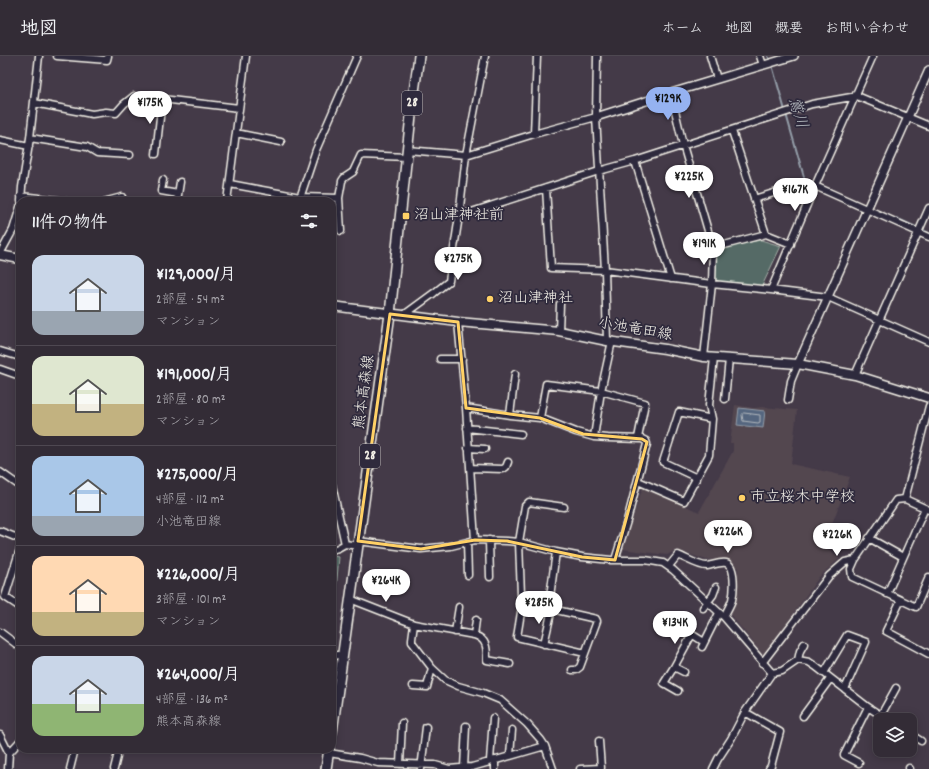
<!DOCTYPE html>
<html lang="ja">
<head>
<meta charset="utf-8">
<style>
	body { margin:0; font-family:Dekko,"Klee One",sans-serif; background:#3b343e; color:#f1f3f6; height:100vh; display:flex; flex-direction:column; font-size:15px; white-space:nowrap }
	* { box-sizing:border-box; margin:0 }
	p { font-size:13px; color:#a9a7ad }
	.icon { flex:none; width:22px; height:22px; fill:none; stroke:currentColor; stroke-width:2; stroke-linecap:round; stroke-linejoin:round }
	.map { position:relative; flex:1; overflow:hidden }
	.sheet { position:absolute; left:16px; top:141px; width:320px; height:556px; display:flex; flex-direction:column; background:#332c36; border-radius:12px; box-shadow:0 2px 10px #0003,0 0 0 1px #4e4851 }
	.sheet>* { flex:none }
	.controls { position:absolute; left:873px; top:657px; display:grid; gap:8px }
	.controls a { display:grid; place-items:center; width:44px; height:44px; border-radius:8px; background:#332c36; box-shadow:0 2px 10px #0003,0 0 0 1px #4e4851; font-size:20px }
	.price { position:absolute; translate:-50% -34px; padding:0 9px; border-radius:14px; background:#fff; color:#222; font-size:13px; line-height:26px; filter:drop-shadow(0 1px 2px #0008) }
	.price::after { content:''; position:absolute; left:50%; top:24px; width:12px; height:9px; margin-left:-6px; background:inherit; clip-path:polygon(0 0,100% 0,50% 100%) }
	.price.on { background:#95b2f1; color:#111 }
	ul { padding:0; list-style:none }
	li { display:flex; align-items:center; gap:12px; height:100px; padding:0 16px }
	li+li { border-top:1px solid #4e4851 }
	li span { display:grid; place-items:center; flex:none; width:112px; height:80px; border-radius:12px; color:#555 }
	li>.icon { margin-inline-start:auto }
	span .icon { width:48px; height:48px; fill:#fffc; stroke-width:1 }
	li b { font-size:17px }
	h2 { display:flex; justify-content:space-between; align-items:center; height:48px; padding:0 16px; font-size:17px }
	header { display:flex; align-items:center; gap:24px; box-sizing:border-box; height:56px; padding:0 20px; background:#332c36; border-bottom:1px solid #4e4851 }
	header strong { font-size:19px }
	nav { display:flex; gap:22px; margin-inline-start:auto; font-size:14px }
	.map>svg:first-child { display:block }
</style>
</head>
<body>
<header>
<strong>地図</strong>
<nav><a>ホーム</a><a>地図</a><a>概要</a><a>お問い合わせ</a></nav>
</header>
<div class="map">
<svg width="929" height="713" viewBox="0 0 929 713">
	<rect width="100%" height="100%" fill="#443a48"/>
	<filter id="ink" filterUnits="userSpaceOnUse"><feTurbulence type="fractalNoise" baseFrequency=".025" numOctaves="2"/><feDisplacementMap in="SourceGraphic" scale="8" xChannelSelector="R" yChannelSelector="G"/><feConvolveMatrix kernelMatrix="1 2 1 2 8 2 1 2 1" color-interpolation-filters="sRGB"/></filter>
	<g filter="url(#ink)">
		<!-- built -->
		<path fill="#534650" d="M735,349l19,3 8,-1 35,3 -6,54 59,13 -27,70 17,11 -21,19 -55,79 -34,-42 7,-18 1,-28 -12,-9 -20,1 -29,-10 -10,5 -45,-6 21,-62 56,25 34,-61v-8h-3z"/>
		<!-- green -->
		<path fill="#546b66" stroke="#a4aea7" d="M761,184l20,6 -19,40 -47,-5 2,-33z
			M332,500l7,1 -4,44 -3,3z"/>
		<!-- water -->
		<path fill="#54667f" stroke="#949ea9" d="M739,352l26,3 -2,17 -26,-3z"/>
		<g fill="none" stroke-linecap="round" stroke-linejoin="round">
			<!-- shore -->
			<path stroke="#b4b9be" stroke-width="1" d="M744,357l16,2v7l-2,1 -15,-2 -1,-6z"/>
			<!-- stream -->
			<path stroke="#949ea9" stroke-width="2" d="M768,0l2,5
				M772,9l32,112
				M896,162l33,15"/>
			<!-- minor casing -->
			<g stroke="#f4f1e8" stroke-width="9">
				<path id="minor" d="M57,0l50,4 1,-4
					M597,0l-1,61 9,153 2,71
					M710,0l7,23
					M760,0l3,9
					M671,37l12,52 30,103 -1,36 -8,73
					M34,47l58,11 14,-2 10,1 8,-9 10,-8
					M732,75l34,103
					M236,77l45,9
					M534,78l3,-78
					M30,82l57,9 10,6 33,2
					M0,84l29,6
					M407,94l59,5 68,-21 62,-17
					M156,98l6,-55 77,9
					M635,105l36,118
					M163,124l-2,11 17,3
					M230,128l70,13 39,1
					M815,130l114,51
					M546,132l5,80 54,2 107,14 59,6 57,7 101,45
					M21,140l44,5
					M754,143l33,-10
					M21,145l1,-14 8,-49 9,-82
					M107,145l15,-4
					M177,145l3,-19
					M227,145l19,-145
					M299,145l17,-51 41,-94
					M459,160l140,-45 36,-10 177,-57 45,-8 72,30
					M341,175l-2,-33 3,-17 2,-3 9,-6 8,-17 46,2
					M713,192l53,-14 25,10
					M0,198l13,-24 7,-23
					M771,234l44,-104 58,-130
					M404,259l30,-22 15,-12 10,-65 7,-61 19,-99
					M458,266l8,86 9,132
					M559,275l1,-27
					M612,285l-11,50 -7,46 14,1 34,1 4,2 1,3 -20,77 -12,39
					M0,295l20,6
					M440,303h22
					M0,313l17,6
					M855,319l74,-167
					M725,343l4,-40
					M788,344l3,-19 7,-17
					M466,352l44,7 30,3 36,14 18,5
					M510,359l5,-41
					M540,362l6,-34 55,7 44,12 -7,35
					M467,372l54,6
					M468,392l17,1
					M470,412l33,1 3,-2 2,-5
					M0,416l20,14
					M697,422l-34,-16 16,-50 33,7
					M638,425l46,20 25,-46 3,-36 -3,-14 5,-47
					M332,429l13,59
					M905,443l24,-93
					M564,451l-35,-5 -4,4 -6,36 2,53 2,5 -6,37 68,16
					M0,475l20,8
					M869,482l34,19
					M489,484l1,37
					M358,485l63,8 30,-3 24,-6 32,1 12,1 37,10 26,5 29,3h34l18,3 10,7 51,47 48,56
					M467,486l1,33
					M20,493l-15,48 15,10
					M332,494l6,-2 7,-4 13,2
					M556,496l-7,52 3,5 44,10 1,2 -17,46 -4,3h-4
					M855,504l-4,9 1,8 64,30 13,-30
					M669,510l9,-11c8,3 20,11 29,11 6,-1 13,-4 19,-3 10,2 8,29 6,37 -2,6 -6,12 -8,17
					M887,538l38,-86
					M350,543l64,25 60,11
					M901,544l-15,31 43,23
					M703,552l10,-13 3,-8
					M476,564l-2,15c13,4 13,13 13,25l23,4
					M414,568l-2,15v3l20,26 13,12 13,6 25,7 17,7 27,24 14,16 4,6 8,23
					M0,576l20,15
					M455,576l4,-25
					M544,588l8,-35
					M702,591l17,-34
					M332,600l6,-1
					M798,604l2,-9 4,-7
					M762,607l67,-87 16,-14 10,-2 41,-60 9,-1 24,11
					M674,611l-10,16 14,8
					M684,616l-10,-5 16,-29 3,-3 11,7
					M824,617l23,-38 19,7 -21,47
					M413,630l14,1 5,-19
					M745,656l35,20 -9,34 -2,3
					M881,659l15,-27
					M803,660l27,-37
					M910,678l11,7
					M0,679l9,18 -1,16
					M9,697l11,-12
					M329,697l31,5 18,5 57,2 14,4 23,-2 73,-21
					M510,699l2,-25
					M495,704v9
					M490,705l3,-43
					M859,707l-15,-8 24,-48
					M400,708l2,-41
					M464,712l2,-42
					M909,712l1,1
					M70,713l5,-20
					M114,713l3,-12
					M421,713l5,-42
					M580,713l21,-1 -2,-27
					M713,713l5,-10 13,-20 14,-27 27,-39 10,-2 16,-11 11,2 6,4 53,41 20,13"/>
			</g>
			<!-- tertiary casing -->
			<g stroke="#f4f1e8" stroke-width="10">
				<path id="tertiary" d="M596,61l75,-24 123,-37
					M798,308l131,-294"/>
			</g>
			<!-- secondary casing -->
			<g stroke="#f4f1e8" stroke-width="11">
				<path id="secondary" d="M0,199l20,4
					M332,250l126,16 101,9 48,10 58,8 39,8 94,7 57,11 74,23"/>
			</g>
			<!-- primary casing -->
			<g stroke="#f4f1e8" stroke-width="12">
				<path id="primary" d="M332,676l58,-418 22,-208 7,-50
					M326,713l3,-20"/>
			</g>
			<!-- minor -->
			<use href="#minor" stroke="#2f2a3d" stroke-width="6"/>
			<!-- tertiary -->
			<use href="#tertiary" stroke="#2f2a3d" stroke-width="7"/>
			<!-- secondary -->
			<use href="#secondary" stroke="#2f2a3d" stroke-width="8"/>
			<!-- primary -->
			<use href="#primary" stroke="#2f2a3d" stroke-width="9"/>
		</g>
	</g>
	<!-- marked area -->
	<path fill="none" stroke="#ffd166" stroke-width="3" stroke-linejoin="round" d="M390,258l68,8 8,86 74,10 43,16 59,5 5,3 -32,118 -33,-3 -75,-16 -32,-1 -54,9 -63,-8z"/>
	<!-- markers -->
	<g fill="#ffd166" stroke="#2f2a3d" stroke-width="1.5">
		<rect x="402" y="156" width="8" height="8" rx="2"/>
		<circle cx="490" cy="243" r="4"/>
		<circle cx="742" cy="442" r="4"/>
	</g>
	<g text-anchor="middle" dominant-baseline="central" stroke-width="3.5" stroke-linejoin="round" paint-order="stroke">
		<!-- shield labels -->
		<g fill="#2f2a3d" stroke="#b9b5b5" stroke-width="1">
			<rect x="402" y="35" width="20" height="24" rx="3"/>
			<rect x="360" y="388" width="20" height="24" rx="3"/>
		</g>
		<g font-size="14" font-weight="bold" fill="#f4f1e8">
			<text x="412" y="47">28</text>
			<text x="370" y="400">28</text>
		</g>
		<!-- poi labels -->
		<g font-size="15" fill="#f4f1e8" stroke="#2f2a3d" text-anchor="start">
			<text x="414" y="160">沼山津神社前</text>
			<text x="498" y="243">沼山津神社</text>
			<text x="750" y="442">市立桜木中学校</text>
		</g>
		<!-- street labels -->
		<g font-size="15" fill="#f4f1e8" stroke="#2f2a3d">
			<text transform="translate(635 274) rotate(10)">小池竜田線</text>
			<text transform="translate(365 336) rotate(-82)">熊本高森線</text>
		</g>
		<!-- water labels -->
		<g font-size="16" font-style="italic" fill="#b4b9be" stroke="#2f2a3d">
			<text transform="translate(797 57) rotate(73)">鴬川</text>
		</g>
	</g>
</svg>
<div class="controls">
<a><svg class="icon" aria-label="layers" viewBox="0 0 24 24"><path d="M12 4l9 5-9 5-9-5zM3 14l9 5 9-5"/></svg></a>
</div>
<b class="price on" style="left:668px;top:65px">¥129K</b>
<b class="price" style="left:150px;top:69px">¥175K</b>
<b class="price" style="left:689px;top:143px">¥225K</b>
<b class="price" style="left:795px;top:156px">¥167K</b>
<b class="price" style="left:704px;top:210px">¥191K</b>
<b class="price" style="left:458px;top:225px">¥275K</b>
<b class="price" style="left:728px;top:498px">¥226K</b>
<b class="price" style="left:837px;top:501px">¥226K</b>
<b class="price" style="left:386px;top:547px">¥264K</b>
<b class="price" style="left:539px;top:569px">¥285K</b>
<b class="price" style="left:675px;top:589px">¥134K</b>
<section class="sheet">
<h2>11件の物件<svg class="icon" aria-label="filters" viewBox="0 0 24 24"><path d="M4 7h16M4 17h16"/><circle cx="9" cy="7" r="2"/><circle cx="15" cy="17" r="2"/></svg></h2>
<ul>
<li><span style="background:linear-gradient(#c9d6e8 70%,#9aa5b1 0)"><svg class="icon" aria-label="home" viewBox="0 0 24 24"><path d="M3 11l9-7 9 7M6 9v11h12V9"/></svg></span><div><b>¥129,000/月</b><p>2部屋 · 54 m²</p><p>マンション</p></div></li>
<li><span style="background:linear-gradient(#dfe7d0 60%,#c2b280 0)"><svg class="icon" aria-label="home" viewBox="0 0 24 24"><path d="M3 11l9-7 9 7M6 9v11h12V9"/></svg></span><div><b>¥191,000/月</b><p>2部屋 · 80 m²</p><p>マンション</p></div></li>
<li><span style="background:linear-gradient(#a9c7e8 75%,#9aa5b1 0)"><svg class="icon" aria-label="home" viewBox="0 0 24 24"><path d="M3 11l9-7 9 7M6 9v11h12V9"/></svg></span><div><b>¥275,000/月</b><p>4部屋 · 112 m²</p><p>小池竜田線</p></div></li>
<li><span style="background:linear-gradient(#ffd9b3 70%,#c2b280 0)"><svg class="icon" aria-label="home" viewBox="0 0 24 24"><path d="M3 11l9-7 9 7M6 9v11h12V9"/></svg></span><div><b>¥226,000/月</b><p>3部屋 · 101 m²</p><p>マンション</p></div></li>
<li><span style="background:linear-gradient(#c9d6e8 60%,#8fb573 0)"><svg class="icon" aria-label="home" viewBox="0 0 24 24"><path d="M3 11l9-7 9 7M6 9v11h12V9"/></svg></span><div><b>¥264,000/月</b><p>4部屋 · 136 m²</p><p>熊本高森線</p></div></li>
</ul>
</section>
</div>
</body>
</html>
